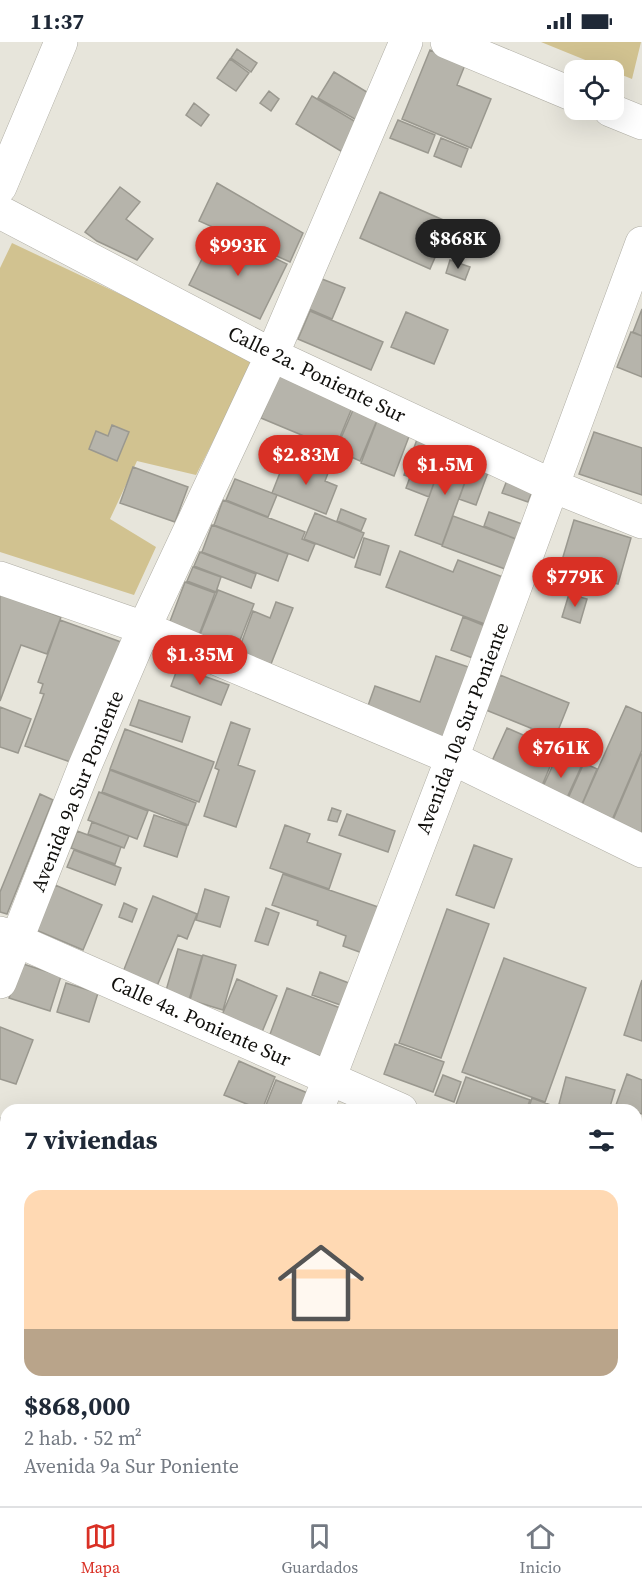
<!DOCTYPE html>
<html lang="es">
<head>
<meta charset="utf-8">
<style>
	body { margin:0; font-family:"Source Serif 4",serif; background:#f6f6f7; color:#1f2937; height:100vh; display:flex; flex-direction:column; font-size:22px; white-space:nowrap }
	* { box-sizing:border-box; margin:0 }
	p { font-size:20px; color:#747a83 }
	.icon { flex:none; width:33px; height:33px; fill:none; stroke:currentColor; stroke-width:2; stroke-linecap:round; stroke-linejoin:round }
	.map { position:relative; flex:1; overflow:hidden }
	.drawer { position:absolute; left:0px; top:1062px; width:642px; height:402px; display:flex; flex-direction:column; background:#fff; border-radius:18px 18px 0 0; box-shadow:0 6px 24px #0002 }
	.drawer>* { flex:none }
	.fabs { position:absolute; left:564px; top:18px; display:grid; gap:12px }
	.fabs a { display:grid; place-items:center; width:60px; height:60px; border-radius:12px; background:#fff; box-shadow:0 6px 24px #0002; font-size:30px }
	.price { position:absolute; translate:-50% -51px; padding:0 14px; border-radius:21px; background:#d93025; color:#fff; font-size:20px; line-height:39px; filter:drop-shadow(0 2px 3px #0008) }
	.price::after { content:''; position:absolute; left:50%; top:36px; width:18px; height:14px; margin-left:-9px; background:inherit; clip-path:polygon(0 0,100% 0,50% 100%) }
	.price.selected { background:#222; color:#fff }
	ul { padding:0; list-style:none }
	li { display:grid; align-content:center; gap:12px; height:318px; padding:0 24px }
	li span { display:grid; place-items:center; height:186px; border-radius:18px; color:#555 }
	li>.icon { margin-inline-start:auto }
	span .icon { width:108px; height:108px; fill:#fffc; stroke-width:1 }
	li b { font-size:26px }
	h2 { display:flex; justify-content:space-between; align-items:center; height:72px; padding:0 24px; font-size:26px }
	.status { display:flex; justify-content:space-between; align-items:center; height:42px; padding:0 30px; background:#fff; direction:ltr }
	.status svg { height:16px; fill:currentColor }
	.menu { display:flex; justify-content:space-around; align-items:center; height:84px; border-top:2px solid #e0e1e3; background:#fff; font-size:16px; color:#747a83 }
	.menu a { display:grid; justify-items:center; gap:3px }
	.menu .selected { color:#d93025 }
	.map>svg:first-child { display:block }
</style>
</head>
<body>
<div class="status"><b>11:37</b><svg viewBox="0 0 49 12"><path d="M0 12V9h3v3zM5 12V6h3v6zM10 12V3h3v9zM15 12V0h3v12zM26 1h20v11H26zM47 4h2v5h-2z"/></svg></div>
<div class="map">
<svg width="642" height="1464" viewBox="0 0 642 1464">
	<rect width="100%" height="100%" fill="#e7e5db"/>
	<!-- green -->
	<path fill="#d1c290" d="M541,0h100l-9,37z
		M12,201l243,115 -59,117 -59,-14 -27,58 46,28 -22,48 -134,-43v-284z"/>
	<!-- building -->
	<path fill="#b6b4ab" stroke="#9a988f" stroke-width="1.5" d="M237,7l20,14 -6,9 -20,-14z
		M430,8l35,15 -8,20 34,14 -20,49 -69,-29z
		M230,17l19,14 -13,18 -19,-13z
		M334,30l41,25 -15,25 -42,-24z
		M269,49l10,8 -8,12 -11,-8z
		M312,54l49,29 -17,28 -48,-29z
		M194,61l15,12 -8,11 -15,-11z
		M398,78l37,15 -7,18 -38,-15z
		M441,96l27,11 -7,18 -27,-11z
		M217,141l86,50 -13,29 -91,-41z
		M120,145l20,15 -14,17 27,20 -16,21 -40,-19 -12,-9z
		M380,150l70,31 -20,46 -70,-31z
		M213,195l46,22 3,-7 25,12 -27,55 -71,-34z
		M450,218l20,7 -5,13 -19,-7z
		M322,237l23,9 -13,31 -23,-10z
		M642,267v27l-9,-4z
		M310,269l73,31 -12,28 -73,-31z
		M406,270l42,18 -14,34 -43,-17z
		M631,290l11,4v41l-25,-10z
		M279,330l75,31 -19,46 -74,-31z
		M356,361l24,10 -20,48 -24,-11z
		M380,371l33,13 -19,50 -33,-13z
		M112,383l17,7 -12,29 -28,-12 7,-18 12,5z
		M594,390l48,16v47l-63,-21z
		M419,392l29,10 -19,53 -23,-9 4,-11 -6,-2z
		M447,405l27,10 -32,88 -27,-10z
		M305,416l25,10 -5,13 12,5 -11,28 -54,-21 11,-28 17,7z
		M473,418l17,7 -14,38 -17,-6z
		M133,425l55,20 -13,35 -55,-19z
		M509,433l26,9 -7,18 -26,-9z
		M235,437l42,16 -9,22 -42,-17z
		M223,458l82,32 -3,7 13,5 -7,17 -94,-36z
		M341,467l25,10 -5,12 -24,-10z
		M489,470l33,12 -6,15 -32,-13z
		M315,471l49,20 -10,25 -50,-19z
		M453,474l63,23 -11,30 -63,-23z
		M574,478l57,18 -13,46 -58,-17z
		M212,483l76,29 -10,27 -76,-29z
		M364,496l25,8 -9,29 -25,-8z
		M400,509l53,21 5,-12 50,19 -18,47 -104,-39z
		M200,510l56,22 -5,14 -57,-22z
		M193,525l28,10 -5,15 -29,-11z
		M185,540l30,11 -16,42 -30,-11z
		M218,548l36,14 -20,52 -37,-14z
		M0,552l61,23 -14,37 -26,-9 -21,56z
		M569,552l18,5 -7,24 -18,-6z
		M276,560l17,6 -22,56 -33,-12 15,-41 17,7z
		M463,575l27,11 -12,32 -27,-10z
		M60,578l61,22 -45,122 -51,-18 19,-52 -4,-1 3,-9 -5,-2z
		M436,614l41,14 -26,76 -87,-29 11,-31 45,16z
		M178,625l51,18 -8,20 -50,-19z
		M500,633l69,28 -14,35 -69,-28z
		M139,658l51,17 -8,25 -52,-17z
		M626,664l16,7v37l-30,70 -31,-13z
		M0,665l31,12 -13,34 -18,-6z
		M231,680l19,7 -12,36 17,6 -19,56 -32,-11 15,-46 -4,-2z
		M507,686l50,22 -19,45 -51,-23z
		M125,687l89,33 -15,40 -89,-33z
		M641,712h1v83l-29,-17z
		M557,714l24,11 -16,35 -24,-11z
		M584,721l13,6 -18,42 -14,-6z
		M110,728l86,33 -8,22 -86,-33z
		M99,750l49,19 -11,28 -49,-19z
		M40,752l13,6 -46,114 -7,-2v-20z
		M332,766l9,3 -4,11 -9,-2z
		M347,772l48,17 -7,21 -49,-17z
		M154,773l33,11 -10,31 -33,-11z
		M92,780l37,14 -5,12 -36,-14z
		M285,783l25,9 -3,8 34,12 -12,35 -59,-21z
		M77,789l44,16 -6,17 -44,-16z
		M474,803l38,14 -18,49 -38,-13z
		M74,808l47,18 -6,17 -48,-18z
		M283,832l98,34 -16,46 -22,-8 3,-10 -29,-11 1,-4 -46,-16z
		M55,843l47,20 -19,45 -47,-20z
		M205,847l24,8 -9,30 -24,-7z
		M153,854l44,18 -10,25 -9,-4 -21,51 -34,-14z
		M124,861l13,6 -5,13 -13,-5z
		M266,866l13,5 -11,32 -13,-4z
		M447,867l42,15 -48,134 -42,-15z
		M178,907l24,7 -13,44 -24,-6z
		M203,913l33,10 -13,45 -33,-10z
		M504,916l82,30 -41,114 -83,-30z
		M20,921l41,13 -11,35 -41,-13z
		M320,930l34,13 -8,22 -34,-12z
		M237,937l40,17 -15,36 -40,-17z
		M642,938v61l-18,-6z
		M66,941l32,10 -9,29 -32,-10z
		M287,946l56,21 -18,49 -56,-21z
		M0,985l33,13 -17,44 -16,-5z
		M395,1002l49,18 -11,30 -49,-18z
		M239,1019l36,16 -13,33 -38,-15z
		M627,1032l15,6v34l-6,-2v-2h-7l-13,-5z
		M443,1033l18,7 -7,20 -19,-7z
		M466,1035l64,23 -4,10h-72z
		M566,1035l49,13 -6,20h-29l-21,-6z
		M276,1038l34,14 -6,16h-40z
		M532,1056l32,12h-36z
		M0,1076l6,2v40l-6,-2z
		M636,1090l6,3v12l-6,18z
		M636,1313l6,2v64l-6,-3z
		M636,1378l6,2v35l-6,-2z
		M0,1379l6,2v38l-6,-2z
		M636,1416l6,2v35l-6,-2z
		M636,1452l6,2v10h-57l-17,-6h68z
		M194,1458h8l20,6h-30z
		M208,1458h44l-2,6h-24z
		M268,1458h26l-2,6h-7z
		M317,1458h48l-2,6h-48z"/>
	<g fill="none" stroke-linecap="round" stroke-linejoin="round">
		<!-- minor casing -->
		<g stroke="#afada4" stroke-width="34">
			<path id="minor" d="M447,0l127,53
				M610,68l32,13
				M0,145l61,-145
				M0,170l272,143 281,131 89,36
				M0,536l144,50 308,130 190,93
				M0,891l401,177
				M0,940l84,-214 60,-140 128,-273 134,-313
				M317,1068l135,-352 190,-515
				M636,1190l6,-17
				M0,1268l6,2
				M428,1458l14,6
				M167,1464l3,-6
				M549,1464l2,-6"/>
		</g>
		<!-- minor -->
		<use href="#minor" stroke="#fff" stroke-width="33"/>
	</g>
	<g text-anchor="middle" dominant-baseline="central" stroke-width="5" stroke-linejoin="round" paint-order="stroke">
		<!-- street labels -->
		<g font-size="20" fill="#11100d" stroke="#fff">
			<text transform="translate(317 332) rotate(26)">Calle 2a. Poniente Sur</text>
			<text transform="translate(462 686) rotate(-69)">Avenida 10a Sur Poniente</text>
			<text transform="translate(77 749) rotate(-68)">Avenida 9a Sur Poniente</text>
			<text transform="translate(201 979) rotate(24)">Calle 4a. Poniente Sur</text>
		</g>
	</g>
</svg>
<div class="fabs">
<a><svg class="icon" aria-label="locate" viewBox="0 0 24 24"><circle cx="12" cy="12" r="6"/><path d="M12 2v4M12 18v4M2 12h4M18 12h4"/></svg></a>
</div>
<b class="price selected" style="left:458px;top:228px">$868K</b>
<b class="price" style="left:238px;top:235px">$993K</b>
<b class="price" style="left:306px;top:444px">$2.83M</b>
<b class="price" style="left:445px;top:454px">$1.5M</b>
<b class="price" style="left:575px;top:566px">$779K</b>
<b class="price" style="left:200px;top:644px">$1.35M</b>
<b class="price" style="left:561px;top:737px">$761K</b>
<section class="drawer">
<h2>7 viviendas<svg class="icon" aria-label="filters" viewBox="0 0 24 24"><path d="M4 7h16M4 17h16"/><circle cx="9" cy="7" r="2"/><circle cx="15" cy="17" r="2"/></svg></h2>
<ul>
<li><span style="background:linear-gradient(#ffd9b3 75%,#b9a48a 0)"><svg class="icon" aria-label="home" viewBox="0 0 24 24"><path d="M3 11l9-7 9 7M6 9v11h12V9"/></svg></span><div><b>$868,000</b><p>2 hab. · 52 m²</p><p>Avenida 9a Sur Poniente</p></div></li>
</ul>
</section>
</div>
<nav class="menu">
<a class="selected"><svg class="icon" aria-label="map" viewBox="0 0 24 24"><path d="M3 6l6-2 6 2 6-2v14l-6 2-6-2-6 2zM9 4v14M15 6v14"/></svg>Mapa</a>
<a><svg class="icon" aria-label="saved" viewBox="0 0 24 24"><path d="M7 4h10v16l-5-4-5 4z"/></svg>Guardados</a>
<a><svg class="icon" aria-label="home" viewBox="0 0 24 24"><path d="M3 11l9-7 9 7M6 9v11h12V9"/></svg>Inicio</a>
</nav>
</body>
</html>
